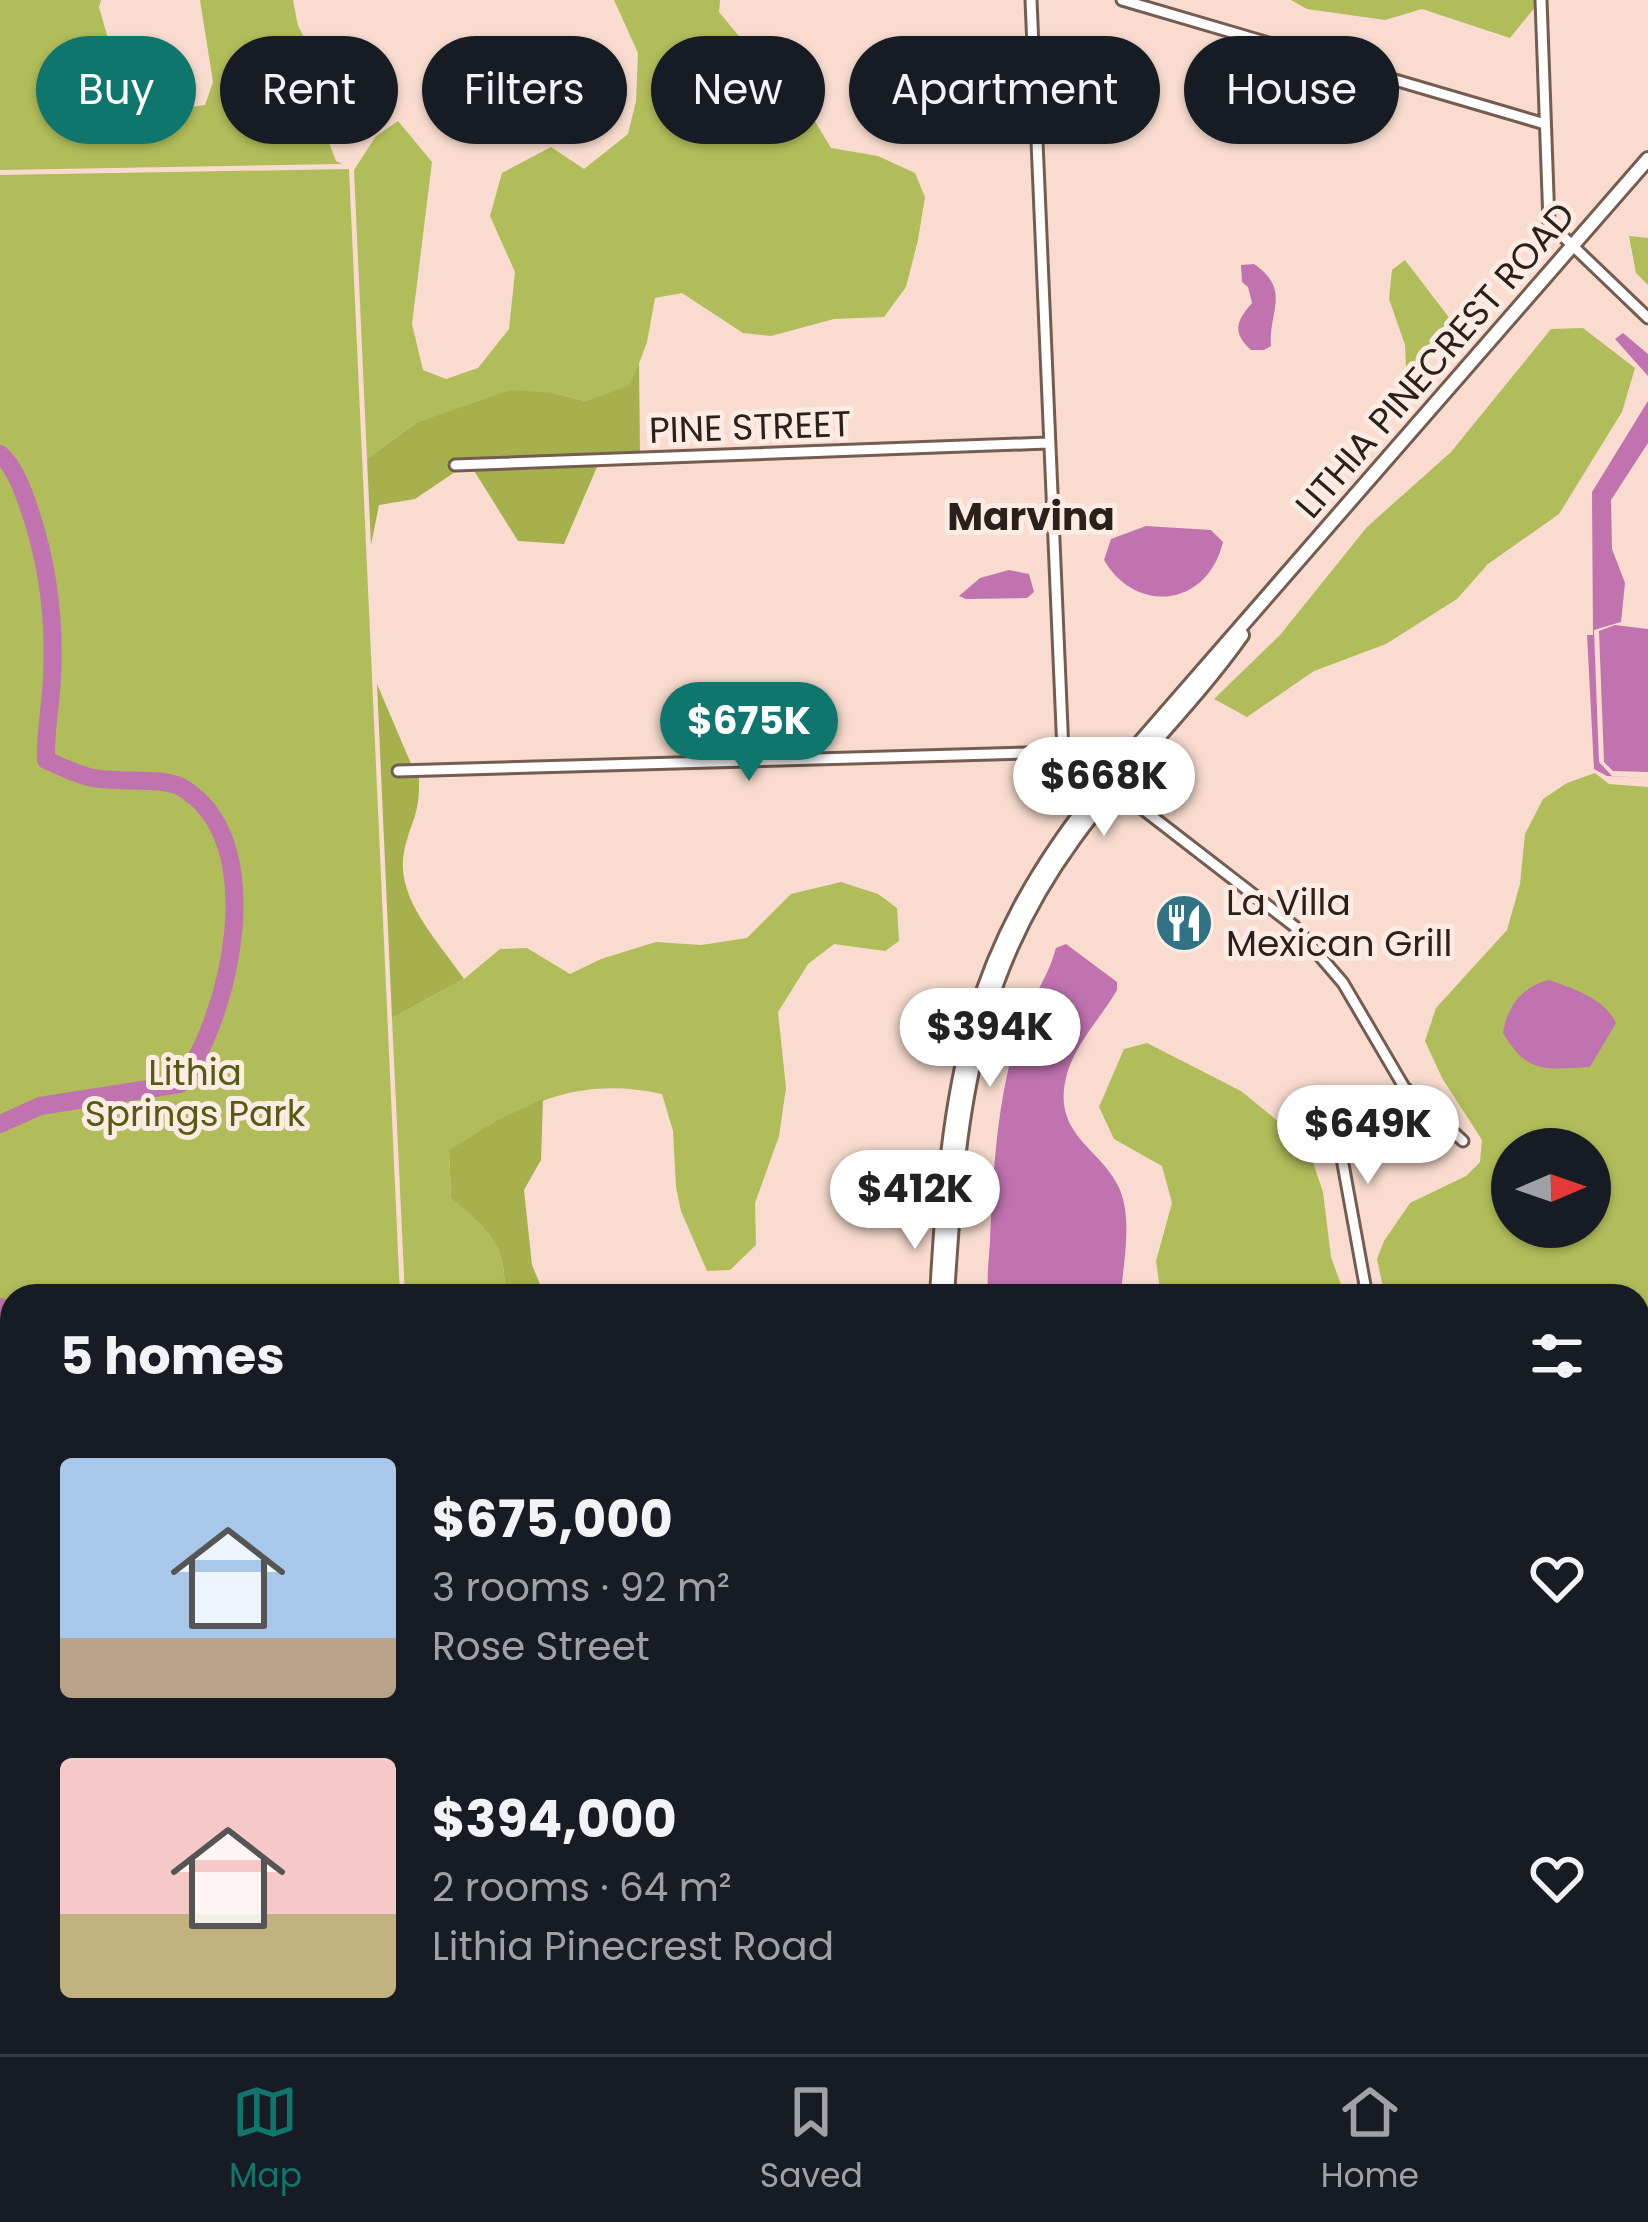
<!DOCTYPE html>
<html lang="en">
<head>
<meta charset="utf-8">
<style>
	body { margin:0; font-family:Poppins,sans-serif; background:#242831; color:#f1f3f6; height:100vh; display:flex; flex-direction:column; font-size:45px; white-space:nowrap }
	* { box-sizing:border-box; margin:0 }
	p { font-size:39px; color:#9ea1a6 }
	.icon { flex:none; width:66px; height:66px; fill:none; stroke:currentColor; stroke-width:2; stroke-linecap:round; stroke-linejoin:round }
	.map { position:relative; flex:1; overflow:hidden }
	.drawer { position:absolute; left:0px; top:1284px; width:1650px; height:771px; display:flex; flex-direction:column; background:#171b24; border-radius:36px 36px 0 0; box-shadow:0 3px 9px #0004 }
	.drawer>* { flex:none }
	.banner { position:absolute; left:36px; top:36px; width:1578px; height:108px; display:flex; gap:24px }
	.needle { width:78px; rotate:88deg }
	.buttons { position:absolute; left:1491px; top:1128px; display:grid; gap:24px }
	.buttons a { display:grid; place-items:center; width:120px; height:120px; border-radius:50%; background:#171b24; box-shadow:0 3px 9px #0004; font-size:60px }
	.price { position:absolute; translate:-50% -102px; padding:0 27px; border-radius:42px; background:#fff; color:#222; font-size:39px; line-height:78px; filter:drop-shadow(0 3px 6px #0008) }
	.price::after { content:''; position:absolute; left:50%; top:72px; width:36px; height:27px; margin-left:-18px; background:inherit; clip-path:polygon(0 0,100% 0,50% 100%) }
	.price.current { background:#0f766e; color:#fff }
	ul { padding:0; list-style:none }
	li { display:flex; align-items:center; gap:36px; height:300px; padding:0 60px }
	li span { display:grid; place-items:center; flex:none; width:336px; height:240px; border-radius:12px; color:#555 }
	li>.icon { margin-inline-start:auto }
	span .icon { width:144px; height:144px; fill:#fffc; stroke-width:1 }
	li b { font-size:51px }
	h2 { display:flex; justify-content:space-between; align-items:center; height:144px; padding:0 60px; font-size:51px }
	.tag { padding:0 42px; border-radius:54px; background:#171b24; box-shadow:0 3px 9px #0004; font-size:42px; line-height:108px }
	.tag.current { background:#0f766e; color:#fff }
	.tabs { display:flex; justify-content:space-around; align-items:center; height:168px; border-top:3px solid #363941; background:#171b24; font-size:33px; color:#9ea1a6 }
	.tabs a { display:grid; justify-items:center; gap:6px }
	.tabs .current { color:#0f766e }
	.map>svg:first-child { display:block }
</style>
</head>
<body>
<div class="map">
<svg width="1648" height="2054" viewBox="0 0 1648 2054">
	<rect width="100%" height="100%" fill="#f9dccf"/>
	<!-- green -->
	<path fill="#b1bd5a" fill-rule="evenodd" d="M0,0h101l-2,7 17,60 34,46 55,-8 8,-23 -13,-82h93l5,26 20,37 -3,43 21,55 6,3 -342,6z
		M614,0h106l-1,12 49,59 33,27 30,50 47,8 37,17 10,24 -7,43 -12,47 -22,30 -50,2 -63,17 -28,-3 -61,-40 -27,5 -8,44 -16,43 -46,16 -32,-8 -137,30 -49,36 -13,-289 22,-34 22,-15 34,41 -20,162 11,46 23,9 32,-11 31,-39 6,-57 -25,-56 12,-43 49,-26 33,22 44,-35 8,-33 2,-48z
		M1291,0h245v6l-26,32 -88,-29 -37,11 -78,-11z
		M349,169l51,1127h-388v61h-12v-1182z
		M1629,236l19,2v47l-12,-12z
		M1405,260l49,64 -30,39 -18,6 -1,-24 -16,-46 3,-29z
		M1583,328l52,40 -13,44 -63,102 -71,50 -31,35 -71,45 -72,27 -67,46 -33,-18 66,-64 87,-108 84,-75 100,-123z
		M1595,773l14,11 39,3v552l-10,9v-52h-253l-8,-37 7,-18 26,-38 56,-27 14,-14 2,-22 -40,-62 -17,-37 11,-33 71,-78 13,-46 5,-50 18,-35 24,-16zM1512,1149h78v78h-78z
		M841,882l37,12 19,14 2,33 -14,10 -51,-7 -26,20 -30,48 8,76 -7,48 -24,67 1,42 -26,25 -23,1 -26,-60 -5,-24 -3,-56 -11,-37c-86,-19 -142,12 -213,57l2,46c36,31 57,48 53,99h-99l-13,-278 72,-39 36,-30 27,-1 43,26 31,-15 55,-17 45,3 46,-7 44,-44z
		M1147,1043l94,48 66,54 16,47 8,65 14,39h-184l-5,-35 16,-58 -10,-37 -48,-27 -15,-32 25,-58z
		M12,1361v682h822l6,11h-840v-692z
		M1638,1646l10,5v403h-637l-4,-11h631z"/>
	<!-- forest -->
	<path fill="#a6b14d" d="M639,363l1,90 -190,7v10h8l-43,29 -36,6 -8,40 -4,-86 49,-36 95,-33 42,3 32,8 45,-16z
		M639,463l-42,4 -33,77 -46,-3 -45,-72z
		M377,684l35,82 -20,1v9l27,2c1,39 -8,41 -15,74 -9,47 36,91 60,127l-72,39z
		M543,1099l-2,61 -17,30 8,75 13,31h-41c4,-51 -17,-68 -53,-98l-2,-48 49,-30z
		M893,2043h114l4,11h-120z"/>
	<!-- water -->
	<path fill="#c173b0" d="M1254,264c38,26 14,48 17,82l-7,4h-13c-20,-18 -14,-30 1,-47l-4,-16 -6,-5 -1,-17z
		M1623,333l25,21v22l-33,-37z
		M1648,401v42l-37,57 1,49 13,34 -4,39 -27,8 5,132 13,14 36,2 -41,-2 -13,-7 -7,-134h6l-1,-143z
		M1146,526l65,4 12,12c-15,64 -86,74 -119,18l7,-21z
		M1009,570l20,4 5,18 -7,6 -61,1 -7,-3 21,-18z
		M1615,625l33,4v143l-35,-1 -9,-9 -5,-131z
		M1066,944l51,38v8c-16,28 -44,56 -51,88 -14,58 36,70 54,112 12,29 4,71 1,102l-2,4h-130c-3,-18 0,-36 1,-55 3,-69 7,-144 29,-210 10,-30 29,-52 37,-83z
		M1549,980c25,9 55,18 67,43l-26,44c-45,2 -62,8 -87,-34 4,-26 19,-47 46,-53z"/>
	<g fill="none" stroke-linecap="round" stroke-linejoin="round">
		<!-- river -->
		<path stroke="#c173b0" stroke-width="18" d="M0,454c15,13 24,39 30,57 18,54 25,109 22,166 -1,28 -7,54 -6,83 14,6 28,13 43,17 25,7 72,-1 92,10 91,52 49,231 -1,297l-140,22 -40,18
			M0,1307l12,11
			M0,1629l12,-10
			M0,1692h12
			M598,2043l1,11"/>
		<!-- minor casing -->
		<g stroke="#755c51" stroke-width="15">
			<path id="minor" d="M1031,0l32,752
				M1122,0l423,124
				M1541,0l8,223 99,95
				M455,465l592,-22
				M398,771l665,-19 29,27 48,28 154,119 49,57 61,104 59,54
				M1367,1296l-26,-143 5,-18 58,-48
				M1638,1431l10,5
				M1638,1587l10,7
				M1638,1608l10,5"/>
		</g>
		<!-- secondary casing -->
		<g stroke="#755c51" stroke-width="18">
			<path id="secondary" d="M937,1296c12,-211 27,-340 165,-510l546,-627
				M947,1296c11,-173 21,-311 127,-457 52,-72 117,-132 168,-204
				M885,2054l2,-11"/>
		</g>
		<!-- minor -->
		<use href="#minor" stroke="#fff" stroke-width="9"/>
		<!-- secondary -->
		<use href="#secondary" stroke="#fff" stroke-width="12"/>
	</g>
	<!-- icons -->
	<defs>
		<g id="restaurant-disc" transform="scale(3)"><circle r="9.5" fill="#317285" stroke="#fdece4"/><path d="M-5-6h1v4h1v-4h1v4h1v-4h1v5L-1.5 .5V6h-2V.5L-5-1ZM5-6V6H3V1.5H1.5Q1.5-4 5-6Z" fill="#fff"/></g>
	</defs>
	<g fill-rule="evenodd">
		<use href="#restaurant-disc" x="1184" y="923"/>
	</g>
	<g text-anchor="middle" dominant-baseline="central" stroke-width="10" stroke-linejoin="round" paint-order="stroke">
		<!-- street labels -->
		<g font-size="36" fill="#2b211c" stroke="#fdece4">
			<text transform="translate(1435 360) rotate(-49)">LITHIA PINECREST ROAD</text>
			<text transform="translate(750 427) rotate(-2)">PINE STREET</text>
		</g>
		<!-- poi labels -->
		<g font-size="36" fill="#2b211c" stroke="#fdece4" text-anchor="start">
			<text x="1226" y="902">La Villa<tspan x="1226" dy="41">Mexican Grill</tspan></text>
		</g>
		<!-- park labels -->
		<g font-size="36" fill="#555c12" stroke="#fdece4">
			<text x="195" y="1072">Lithia<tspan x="195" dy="41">Springs Park</tspan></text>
		</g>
		<!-- neighbourhood labels -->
		<g font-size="39" font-weight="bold" fill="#2b211c" stroke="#fdece4">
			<text x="1031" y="516">Marvina</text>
		</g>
	</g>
</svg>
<div class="buttons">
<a><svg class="needle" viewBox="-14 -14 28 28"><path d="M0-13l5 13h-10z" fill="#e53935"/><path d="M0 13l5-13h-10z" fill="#9ea1a6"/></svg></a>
</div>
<b class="price current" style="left:749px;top:784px">$675K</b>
<b class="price" style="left:1104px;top:839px">$668K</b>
<b class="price" style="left:990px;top:1090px">$394K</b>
<b class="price" style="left:1368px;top:1187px">$649K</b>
<b class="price" style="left:915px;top:1252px">$412K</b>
<div class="banner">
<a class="tag current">Buy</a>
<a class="tag">Rent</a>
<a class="tag">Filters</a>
<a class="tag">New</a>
<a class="tag">Apartment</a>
<a class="tag">House</a>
</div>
<section class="drawer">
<h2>5 homes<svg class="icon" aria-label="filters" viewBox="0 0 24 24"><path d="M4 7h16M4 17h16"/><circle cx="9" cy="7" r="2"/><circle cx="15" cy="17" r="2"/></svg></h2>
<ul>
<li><span style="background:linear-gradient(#a9c7e8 75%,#b9a48a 0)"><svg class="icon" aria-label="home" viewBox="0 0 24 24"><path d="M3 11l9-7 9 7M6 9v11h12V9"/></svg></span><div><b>$675,000</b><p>3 rooms · 92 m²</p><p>Rose Street</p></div><svg class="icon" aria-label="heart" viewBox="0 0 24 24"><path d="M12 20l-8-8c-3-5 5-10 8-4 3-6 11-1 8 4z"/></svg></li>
<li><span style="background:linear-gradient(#f6c9c9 65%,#c2b280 0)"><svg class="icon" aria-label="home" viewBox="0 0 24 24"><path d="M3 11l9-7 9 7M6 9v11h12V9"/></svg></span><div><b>$394,000</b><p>2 rooms · 64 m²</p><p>Lithia Pinecrest Road</p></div><svg class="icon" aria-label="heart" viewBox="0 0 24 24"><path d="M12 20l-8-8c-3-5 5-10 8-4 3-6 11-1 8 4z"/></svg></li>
</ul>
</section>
</div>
<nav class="tabs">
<a class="current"><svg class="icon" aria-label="map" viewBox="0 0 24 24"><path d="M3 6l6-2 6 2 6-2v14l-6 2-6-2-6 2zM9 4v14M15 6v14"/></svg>Map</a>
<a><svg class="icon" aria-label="saved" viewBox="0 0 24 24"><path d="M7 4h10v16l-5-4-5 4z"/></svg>Saved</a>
<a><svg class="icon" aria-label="home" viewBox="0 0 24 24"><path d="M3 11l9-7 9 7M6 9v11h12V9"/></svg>Home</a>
</nav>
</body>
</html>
